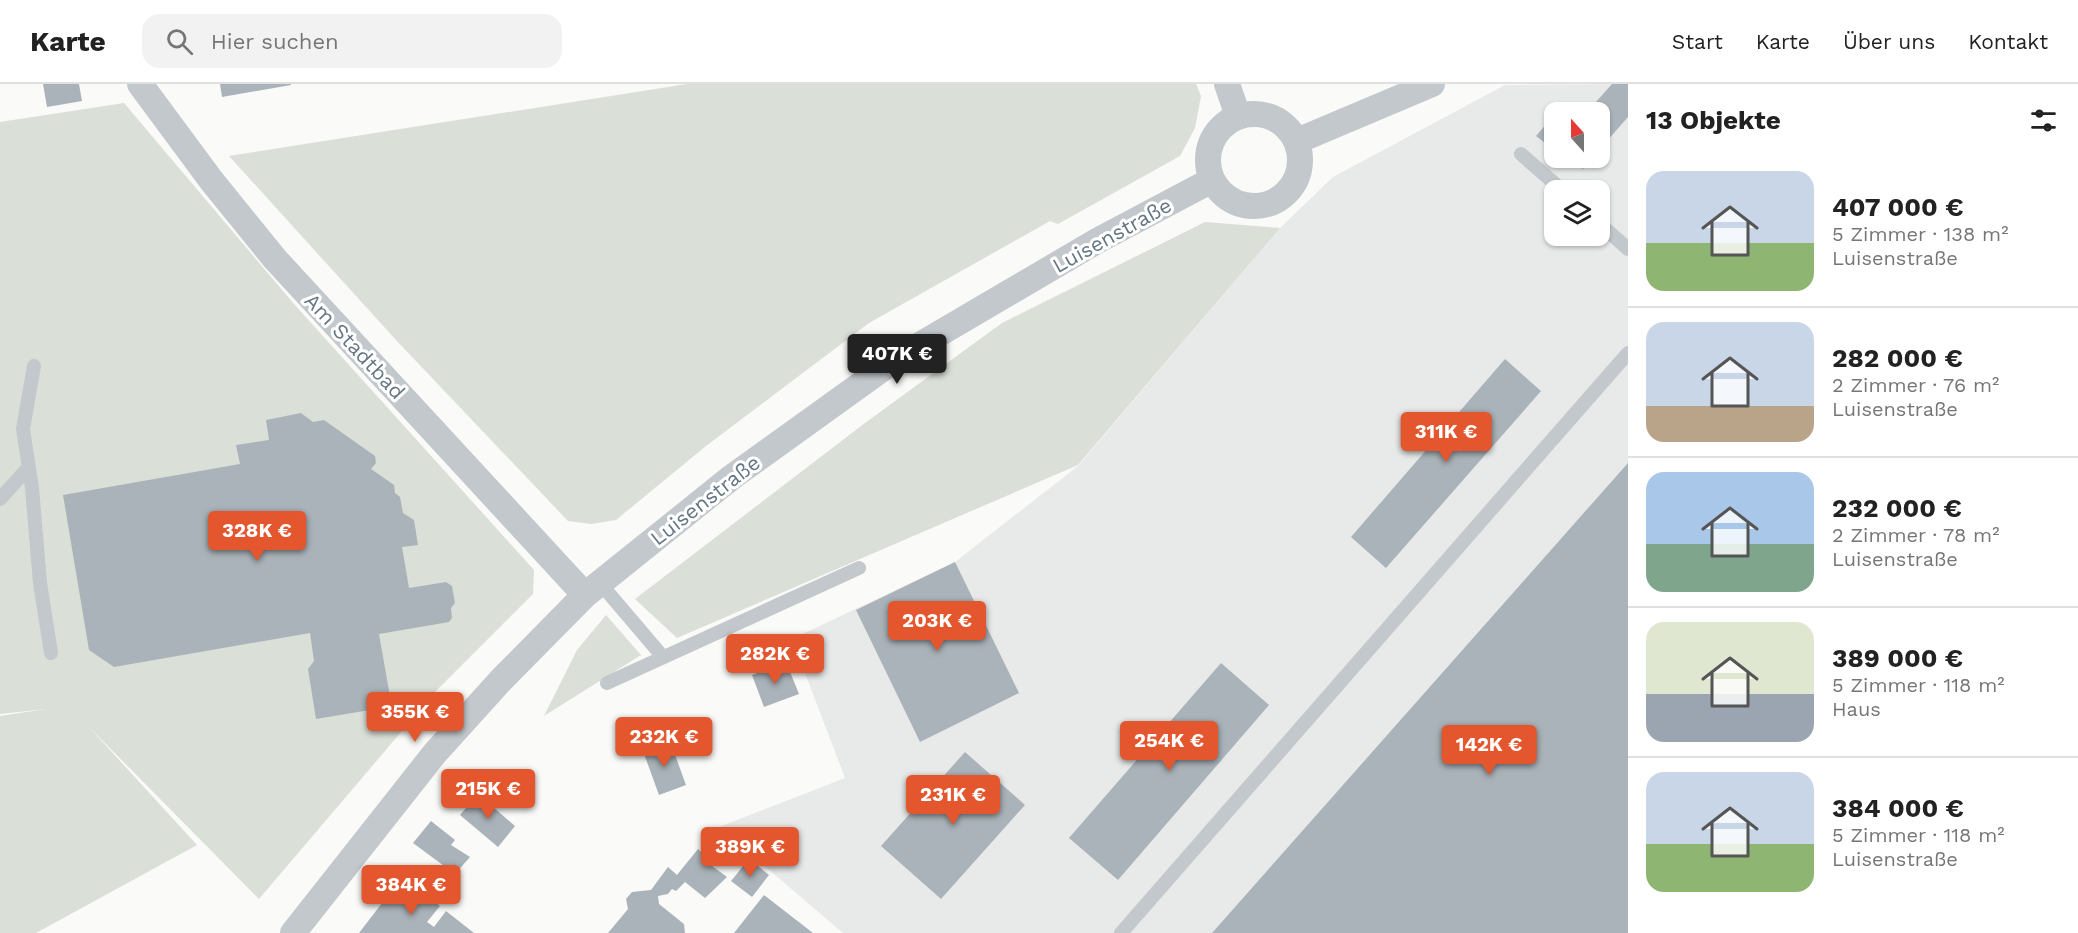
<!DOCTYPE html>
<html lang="de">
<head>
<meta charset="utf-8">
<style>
	body { margin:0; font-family:"Work Sans",sans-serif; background:#f2f2f2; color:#222; height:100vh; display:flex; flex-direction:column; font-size:22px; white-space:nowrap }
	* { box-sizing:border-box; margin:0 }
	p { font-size:20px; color:#767676 }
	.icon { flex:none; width:33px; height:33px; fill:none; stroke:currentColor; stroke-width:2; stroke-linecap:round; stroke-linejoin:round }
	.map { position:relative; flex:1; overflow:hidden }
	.details { display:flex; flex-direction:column; background:#fff; width:450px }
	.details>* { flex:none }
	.needle { width:39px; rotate:339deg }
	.fabs { position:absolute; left:1544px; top:18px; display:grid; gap:12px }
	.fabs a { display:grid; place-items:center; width:66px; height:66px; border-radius:12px; background:#fff; box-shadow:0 2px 4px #0004; font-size:30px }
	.price { position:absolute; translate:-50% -51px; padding:0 14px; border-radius:6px; background:#e4572e; color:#fff; font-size:20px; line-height:39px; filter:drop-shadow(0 2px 3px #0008) }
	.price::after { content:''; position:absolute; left:50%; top:36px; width:18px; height:14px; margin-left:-9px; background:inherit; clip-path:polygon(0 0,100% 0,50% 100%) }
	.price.selected { background:#222; color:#fff }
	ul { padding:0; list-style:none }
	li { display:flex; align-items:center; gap:18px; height:150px; padding:0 18px }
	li+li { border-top:2px solid #e0e0e0 }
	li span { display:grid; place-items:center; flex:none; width:168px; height:120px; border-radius:18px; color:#555 }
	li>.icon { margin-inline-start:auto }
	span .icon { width:72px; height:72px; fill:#fffc; stroke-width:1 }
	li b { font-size:26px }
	h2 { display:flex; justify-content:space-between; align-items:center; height:72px; padding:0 18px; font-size:26px }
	header { display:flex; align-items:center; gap:36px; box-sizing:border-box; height:84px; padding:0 30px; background:#fff; border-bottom:2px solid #e0e0e0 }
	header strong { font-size:28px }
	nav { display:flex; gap:33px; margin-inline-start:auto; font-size:21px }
	.search { width:420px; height:54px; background:#f2f2f2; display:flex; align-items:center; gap:15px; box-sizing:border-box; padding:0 21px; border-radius:18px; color:#767676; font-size:22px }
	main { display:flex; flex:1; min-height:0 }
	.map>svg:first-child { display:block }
</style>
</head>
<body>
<header>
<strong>Karte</strong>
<div class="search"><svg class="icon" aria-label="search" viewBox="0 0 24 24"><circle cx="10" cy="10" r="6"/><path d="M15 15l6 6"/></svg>Hier suchen</div>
<nav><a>Start</a><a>Karte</a><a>Über uns</a><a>Kontakt</a></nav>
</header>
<main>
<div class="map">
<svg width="1628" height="849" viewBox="0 0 1628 849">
	<rect width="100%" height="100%" fill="#fafaf8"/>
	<!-- built -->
	<path fill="#e8e9e9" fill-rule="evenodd" d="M1628,0v849h-785l-124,-106 126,-49 -53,-139 163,-77 123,-96 202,-238 53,-51 172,-92zM1554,28h45v46h-45zM1554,106h45v46h-45z"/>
	<!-- green -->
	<path fill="#dadfd7" d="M687,0h509l5,12 -6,32 -15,28 -122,68 -8,-3 -181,102 -163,123 -90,74 -25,4 -23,-3 -172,-181 -167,-184z
		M124,19l170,201 240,266 -1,24 -97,97 -177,208 -171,-173 109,119 -161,88h-36v-217l46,-7 -46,5v-592z
		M1205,138l75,6 -202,237 -401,173 -42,-39 230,-176 137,-100z
		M606,531l35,40 -97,61 33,-66z"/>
	<!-- building -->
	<path fill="#aab3b9" d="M43,0h36l3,17 -35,6z
		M220,0h71v1l-69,12z
		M1612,0h16v33l-29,33v-38h-12z
		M1554,31v29l-5,-5 -4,4 -9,-7z
		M1570,74h23l-10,11z
		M1505,275l36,32 -155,177 -35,-31z
		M301,329l12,9 11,-2 51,36 1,7 -5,6 23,16 1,8 5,4 3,16 11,7 4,25 -16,2 7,41 37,-6 6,4 3,17 -4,5 1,10 -3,4 -70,12 12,68 -3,5 -72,12 -8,-50 6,-8 -4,-28 -196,34 -25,-17 -26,-155 177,-31 -4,-19 33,-5 -3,-20z
		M1628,379v470h-416z
		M955,478l64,131 -99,49 -64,-132z
		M786,578l13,32 -35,13 -12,-32z
		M1221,579l48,42 -151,175 -49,-42z
		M670,657l16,44 -27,10 -16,-44z
		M965,668l60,53 -84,94 -60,-53z
		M478,710l37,32 -17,21 -38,-32z
		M431,737l24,19 -4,5 19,12 -15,17 -42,-31z
		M698,765l9,8 -3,3 23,17 -22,21 -20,-16 -9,9 -4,-2 -4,5 -10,2 1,8 25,20 1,9h-77l20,-24 -2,-10 6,-7 19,-2 17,-23 9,8z
		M749,775l20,16 -17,22 -21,-16z
		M406,803l7,5 4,-5 23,19 -13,16 7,5 12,-16 28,22h-115l30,-39 7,5z
		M764,811l49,38h-79z"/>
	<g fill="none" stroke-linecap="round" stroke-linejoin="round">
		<!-- service -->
		<path stroke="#c3c8cc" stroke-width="14" d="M1521,70l41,36
			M1599,139l29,26
			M34,282l-11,63 9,59 8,95 11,70
			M0,415l29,-32
			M600,499l63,74
			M607,599l252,-115
			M1121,849l507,-580"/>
		<!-- minor -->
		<path stroke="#c3c8cc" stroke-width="26" d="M140,0l71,96 64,79 310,336
			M1227,0l11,32
			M1208 76a46 46 0 1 1 92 0a46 46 0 1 1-92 0Z
			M1297,57l135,-57
			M293,849l142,-180 67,-74 83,-84 147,-118 164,-118 201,-118 115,-61"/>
	</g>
	<g text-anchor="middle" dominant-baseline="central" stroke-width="6" stroke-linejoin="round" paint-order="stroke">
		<!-- street labels -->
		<g font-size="21" fill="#657683" stroke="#fff">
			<text transform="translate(1112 151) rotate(-29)">Luisenstraße</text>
			<text transform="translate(355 262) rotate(47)">Am Stadtbad</text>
			<text transform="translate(705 416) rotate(-38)">Luisenstraße</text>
		</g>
	</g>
</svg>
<div class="fabs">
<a><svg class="needle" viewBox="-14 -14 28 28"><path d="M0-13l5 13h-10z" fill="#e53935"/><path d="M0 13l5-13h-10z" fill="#767676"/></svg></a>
<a><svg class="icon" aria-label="layers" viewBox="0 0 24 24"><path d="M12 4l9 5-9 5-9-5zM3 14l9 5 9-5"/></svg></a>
</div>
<b class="price selected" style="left:897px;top:301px">407K €</b>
<b class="price" style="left:1446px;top:379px">311K €</b>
<b class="price" style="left:257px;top:478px">328K €</b>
<b class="price" style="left:937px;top:568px">203K €</b>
<b class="price" style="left:775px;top:601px">282K €</b>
<b class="price" style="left:415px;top:659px">355K €</b>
<b class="price" style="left:664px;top:684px">232K €</b>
<b class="price" style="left:1169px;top:688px">254K €</b>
<b class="price" style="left:1489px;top:692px">142K €</b>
<b class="price" style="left:488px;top:736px">215K €</b>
<b class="price" style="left:953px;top:742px">231K €</b>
<b class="price" style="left:750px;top:794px">389K €</b>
<b class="price" style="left:411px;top:832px">384K €</b>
</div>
<section class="details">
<h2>13 Objekte<svg class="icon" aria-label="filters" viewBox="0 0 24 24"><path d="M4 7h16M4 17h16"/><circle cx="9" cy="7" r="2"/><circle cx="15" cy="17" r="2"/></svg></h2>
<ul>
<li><span style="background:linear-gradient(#c9d6e8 60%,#8fb573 0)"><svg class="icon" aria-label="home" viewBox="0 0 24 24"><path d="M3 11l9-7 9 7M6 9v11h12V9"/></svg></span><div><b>407 000 €</b><p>5 Zimmer · 138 m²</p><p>Luisenstraße</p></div></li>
<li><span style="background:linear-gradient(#c9d6e8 70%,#b9a48a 0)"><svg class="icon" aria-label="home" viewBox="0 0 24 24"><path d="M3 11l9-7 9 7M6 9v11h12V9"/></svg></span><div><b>282 000 €</b><p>2 Zimmer · 76 m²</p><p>Luisenstraße</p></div></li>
<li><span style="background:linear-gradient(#a9c7e8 60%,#7fa58c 0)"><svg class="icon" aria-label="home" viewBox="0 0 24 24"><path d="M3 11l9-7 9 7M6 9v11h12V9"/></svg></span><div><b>232 000 €</b><p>2 Zimmer · 78 m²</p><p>Luisenstraße</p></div></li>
<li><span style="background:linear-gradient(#dfe7d0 60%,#9aa5b1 0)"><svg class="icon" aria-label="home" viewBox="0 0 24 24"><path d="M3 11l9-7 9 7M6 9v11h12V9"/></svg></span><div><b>389 000 €</b><p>5 Zimmer · 118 m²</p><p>Haus</p></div></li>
<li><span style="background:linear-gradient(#c9d6e8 60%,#8fb573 0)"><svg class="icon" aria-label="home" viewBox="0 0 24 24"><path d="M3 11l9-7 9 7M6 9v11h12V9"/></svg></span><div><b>384 000 €</b><p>5 Zimmer · 118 m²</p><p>Luisenstraße</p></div></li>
</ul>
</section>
</main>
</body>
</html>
